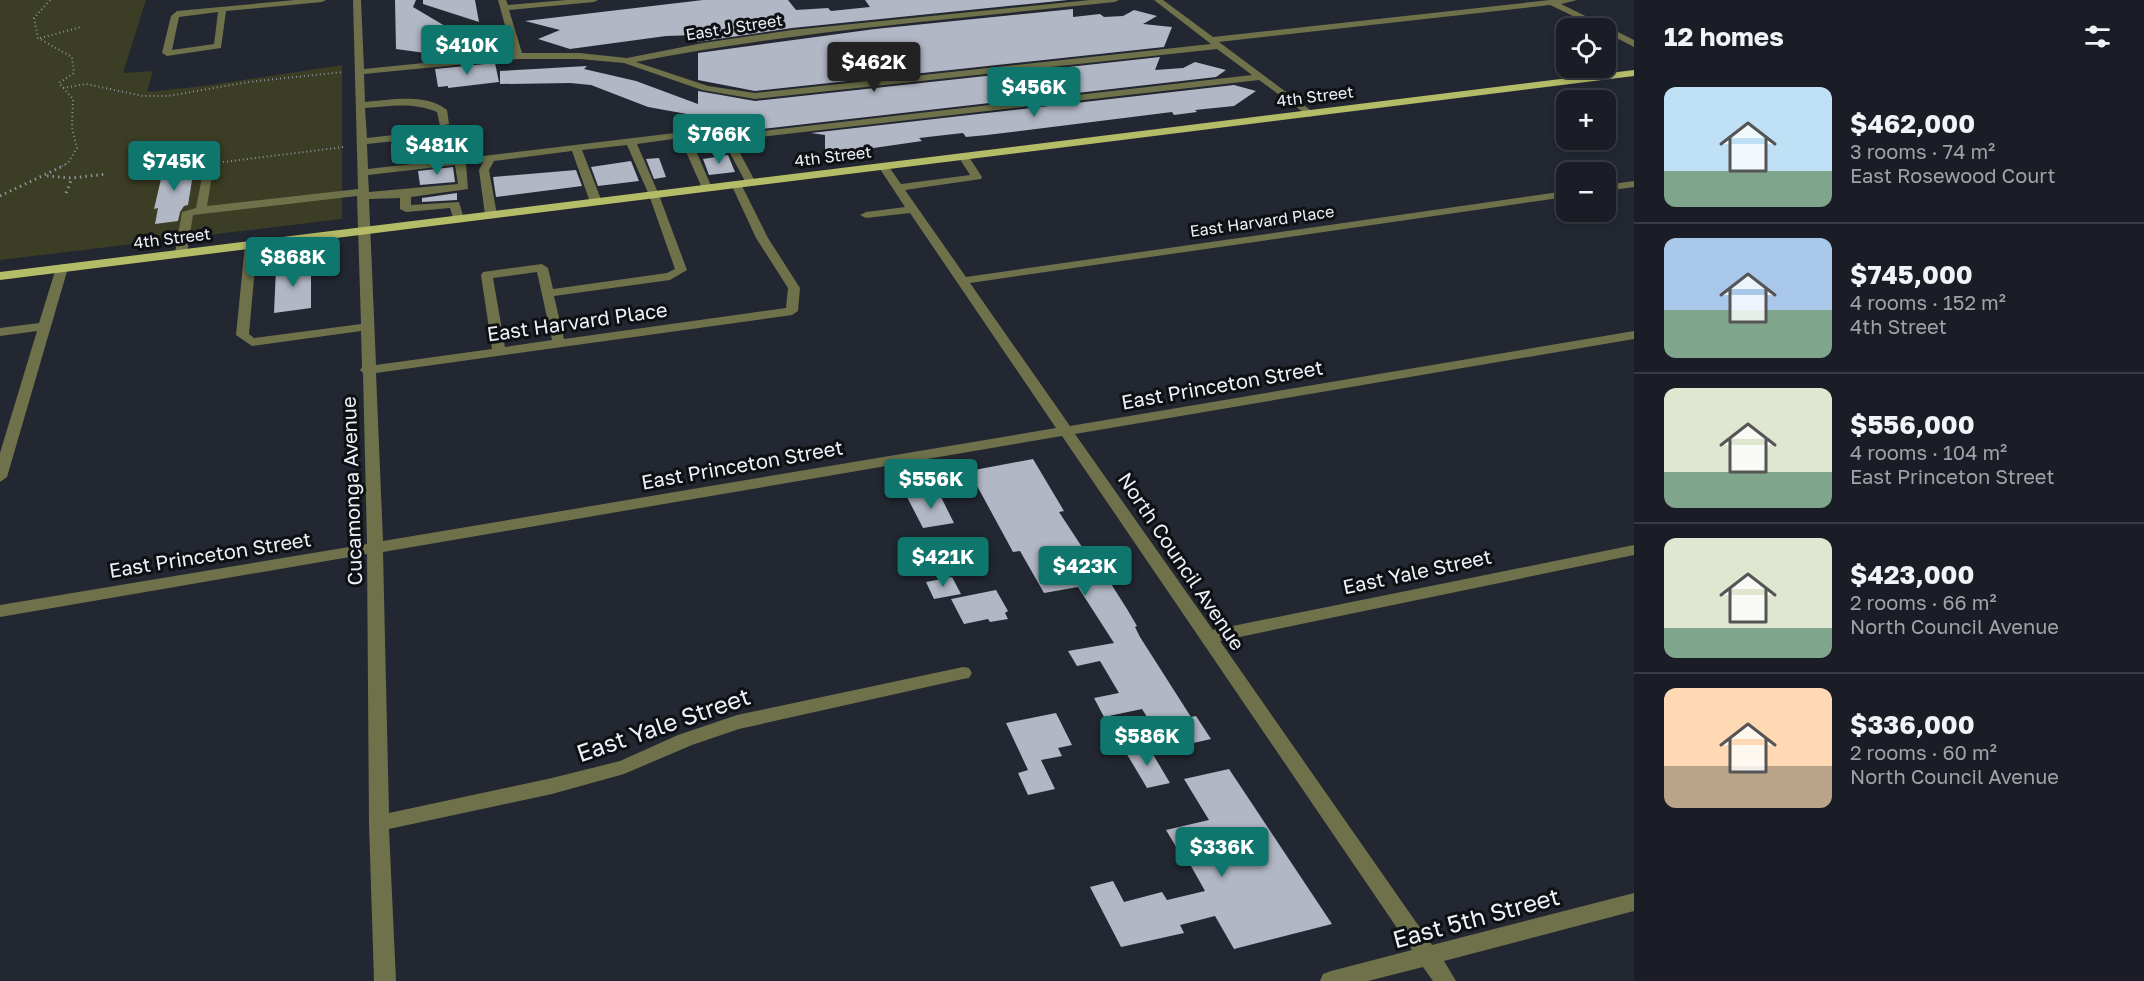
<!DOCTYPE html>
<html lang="en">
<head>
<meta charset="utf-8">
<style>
	body { margin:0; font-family:"Golos Text",sans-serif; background:#272a32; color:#f1f3f6; height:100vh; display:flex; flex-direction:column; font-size:22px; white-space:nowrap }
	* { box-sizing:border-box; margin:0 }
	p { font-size:20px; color:#9fa2a7 }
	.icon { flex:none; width:33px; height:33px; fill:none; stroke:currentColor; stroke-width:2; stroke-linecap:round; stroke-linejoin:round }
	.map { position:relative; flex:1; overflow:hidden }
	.details { display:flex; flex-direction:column; background:#1a1d25; width:510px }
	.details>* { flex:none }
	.tools { position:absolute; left:1556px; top:18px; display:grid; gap:12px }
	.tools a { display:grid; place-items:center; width:60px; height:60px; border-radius:12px; background:#1a1d25; box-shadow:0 3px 9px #0003,0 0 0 2px #383b42; font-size:30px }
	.price { position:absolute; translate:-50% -51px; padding:0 14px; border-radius:6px; background:#0f766e; color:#fff; font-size:20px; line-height:39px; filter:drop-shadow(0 2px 3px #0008) }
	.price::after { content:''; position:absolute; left:50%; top:36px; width:18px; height:14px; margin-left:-9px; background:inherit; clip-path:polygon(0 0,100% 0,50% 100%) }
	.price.current { background:#222; color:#fff }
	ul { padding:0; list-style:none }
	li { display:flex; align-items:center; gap:18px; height:150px; padding:0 30px }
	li+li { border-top:2px solid #383b42 }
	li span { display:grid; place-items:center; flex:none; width:168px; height:120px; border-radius:12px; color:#555 }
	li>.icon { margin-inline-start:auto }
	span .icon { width:72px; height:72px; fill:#fffc; stroke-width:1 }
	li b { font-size:26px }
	h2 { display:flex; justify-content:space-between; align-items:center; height:72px; padding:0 30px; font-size:26px }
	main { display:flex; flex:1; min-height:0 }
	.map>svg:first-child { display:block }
</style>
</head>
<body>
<main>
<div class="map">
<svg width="1634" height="981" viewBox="0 0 1634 981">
	<rect width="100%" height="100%" fill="#222731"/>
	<!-- green -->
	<path fill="#3b3d24" d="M0,0h146l-23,73 30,-2 -6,21 57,-6 138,-21v154l-342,41z"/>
	<!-- building -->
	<path fill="#b1b7c4" d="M395,0h21l-3,7 64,38 -9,2 13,8 -47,5 6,-5 -44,-6z
		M423,0h52l4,22 -56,-18z
		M703,0h85l8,10 32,-2 3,3 39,-4 -5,-7h203l-276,28 -95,14v-7l-31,1 -96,13 -32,-10 22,-9 -35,-9z
		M1073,9v8l27,-3 4,3 19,-1 11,-6 23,6 -14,8 29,3 -8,20 -409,44 -57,-11v-27l177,-24z
		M1160,57l-5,13 28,-2 12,-6 31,8 -10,7 -454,52 -84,-8 9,-7 -39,-7 -57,-22 -21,-2 -70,1v-13l87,-5 -3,3 52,12 62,23v-13l57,10z
		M495,63l4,19 -51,6v-2l-10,1 -3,-18z
		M1234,85l22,6 -22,15 -39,4 2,2 -23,3 -2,-3 -185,23 -21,2 -3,-4 -44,5 3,3 -90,13h-7v-19l-14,-2z
		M455,138l2,17 -5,2 -60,5 -1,-18z
		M728,155l7,17 -26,3 -6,-16z
		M659,158l7,19 -12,2 -8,-20z
		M631,161l8,20 -41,5 -7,-19z
		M195,162l-7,43 -4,1 -4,6 -2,9 -23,3 3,-16 -4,1 10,-43z
		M453,167l2,15 -35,3 -2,-14z
		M576,170l6,16 -86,11 -3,-20z
		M457,193v7l-35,2v-4z
		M311,263v45l-37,5 2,-45z
		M1033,459l31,52 -5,1 23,35 5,-1 40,63 10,17 -2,1 5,10 51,80 5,-1 15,23 -44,10 -25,-40 -38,8 -10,-19 25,-5 -19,-32 -23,5 -9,-15 46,-8 -36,-56 -34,6 -24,-42 -7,1 -44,-81z
		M938,491l16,32 -31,5 -16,-31z
		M952,577l9,17 -27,5 -8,-17z
		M996,590l12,21 -3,2 3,6 -18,3 -2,-3 -24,5 -13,-25z
		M1056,713l16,32 -14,3 4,8 -21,4 14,29 -27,6 -10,-22 10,-3 -22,-47z
		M1148,746l22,37 -23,5 -22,-37z
		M1229,769l103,155 -98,25 -19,-33 -35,9 4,8 -63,14 -31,-60 23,-6 11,21 38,-10 5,8 38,-9 -23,-41h-4l-12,-20 43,-10 -25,-41z"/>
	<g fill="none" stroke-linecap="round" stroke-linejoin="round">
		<!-- path-far1 -->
		<path stroke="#8e939b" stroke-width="2" stroke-dasharray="1 3" stroke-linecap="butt" d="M50,0l-16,18 4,20 34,19 2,16 -15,10 14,16 -1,29 5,20 -9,15 -6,3
			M40,38l41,-11
			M63,88l23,-4 57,12h25l80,-14 95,-10
			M223,162l121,-15"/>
		<!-- path -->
		<path stroke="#8e939b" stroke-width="3" stroke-dasharray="1.5 4" stroke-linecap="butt" d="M47,176l25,2 34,-4
			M66,193l6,-15
			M0,196l65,-31"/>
		<!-- minor -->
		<path fill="#6e714a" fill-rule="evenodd" d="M295,0h31l-4,2 -96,9 -5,37 -54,8 -5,-3 9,-37 6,-5zM218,12l-4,32 -42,6 7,-33z
			M353,0h8l3,69 149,-15 -15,-54h8l2,5 58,-5h32l-4,2 -85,8 13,43h57l48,5 76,-15 89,-13 298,-30h29l-4,2c-160,17 -321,29 -479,60l72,24 47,7 456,-49 -57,-44h9l50,37 337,-37h27l-16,4 73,36v7l-29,-15v-4h-7l-48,-23 -331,37 94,70 2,2 -5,3 -51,-37 -526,60 23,43 -5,3 -5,-3 -23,-43 -23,-4 -10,1 22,51 -5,3 -5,-3 -22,-50 -43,6 22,51 28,75 -17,10 -116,16 10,43 222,-31 2,-20 -32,-50 -25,-54 5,-3 5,3 27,54 32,50 -2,23 -6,4 -416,58 7,168 673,-113 -146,-215 -44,5 -6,-3 6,-3 39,-5 -27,-41 1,-2h8l14,20 69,-9 -12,-19 9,-2 15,23 -1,2 -76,11 61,87 600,-86v6l-596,86 100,143 564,-95v8l-559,95 138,196 421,-85v10l-414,86 212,304 202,-52v18l-190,50 12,20h-23l-10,-14 -55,14h-48l3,-7 8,-3 81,-21 -350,-514 -679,116 6,261 163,-35 68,-17 58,-26 59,-20 226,-48 6,1 3,5 -3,5 -6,1 -224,50 -47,16 -68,29 -72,20 -163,35 7,152h-22l-5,-158 -2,-269 -367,63v-12l367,-61 -4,-171 -3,-3 2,-3 -1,-36 -109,15 -16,-11 9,-90 6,-3 6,3 -8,89 5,4 107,-14 -4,-128 -164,19 -6,38 -6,4 -6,-4 7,-41 14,-4 9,-46h8l1,2 -7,42 151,-17zM1217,49l35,26 -525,60 -27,-5 -225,27 -5,-27 -5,-3 -98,11 -2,-30c25,-2 49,-6 72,4l3,14 9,-2 -2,-14c-21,-17 -57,-10 -82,-8l-1,-28 154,-15h61l45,4 78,27 53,9zM461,134l3,24 -96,11 -1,-25zM627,145l22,50 26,74 -8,4 -114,16 -5,-21 -6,-4 -59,8 -2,3 11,74 -116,16 -7,-166 31,-1v11l6,3 44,-4 4,13h8l2,-2 -5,-17 -48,3v-8l57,-8 -2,-25 17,-2 -4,8 6,45 6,3 6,-3 -8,-45 5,-9 78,-10 18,51 6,3 6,-3 -20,-52zM455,165l3,19 -89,8 -1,-17zM537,272l15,68 -47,7 -12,-69z
			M1634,181v6l-29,4v-6z
			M62,264l6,4 -61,209 -7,5v-29l37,-122 -37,5v-8l39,-5 17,-55z"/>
		<!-- major -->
		<path fill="#b5bc67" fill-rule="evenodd" d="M1634,70v6l-1634,204v-8z"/>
	</g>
	<g text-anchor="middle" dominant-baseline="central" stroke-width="6" stroke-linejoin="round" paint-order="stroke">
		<!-- far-street labels -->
		<g font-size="16" fill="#eef2f8" stroke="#0e1014">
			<text transform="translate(734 27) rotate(-9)">East J Street</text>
			<text transform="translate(1315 96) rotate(-7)">4th Street</text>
			<text transform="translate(833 156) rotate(-7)">4th Street</text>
			<text transform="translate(1262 221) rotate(-8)">East Harvard Place</text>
			<text transform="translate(172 238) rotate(-7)">4th Street</text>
		</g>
		<!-- street labels -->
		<g font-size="20" fill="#eef2f8" stroke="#0e1014">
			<text transform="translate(577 321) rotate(-8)">East Harvard Place</text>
			<text transform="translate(1222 384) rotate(-10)">East Princeton Street</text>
			<text transform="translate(742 464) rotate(-10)">East Princeton Street</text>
			<text transform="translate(351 491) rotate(-92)">Cucamonga Avenue</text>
			<text transform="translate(210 554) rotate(-9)">East Princeton Street</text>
			<text transform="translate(1182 561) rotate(56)">North Council Avenue</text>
			<text transform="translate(1417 571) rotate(-12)">East Yale Street</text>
		</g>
		<!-- near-street labels -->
		<g font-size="24" fill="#eef2f8" stroke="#0e1014">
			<text transform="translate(663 724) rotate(-19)">East Yale Street</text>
			<text transform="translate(1476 917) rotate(-15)">East 5th Street</text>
		</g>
	</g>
</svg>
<div class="tools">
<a><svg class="icon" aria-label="locate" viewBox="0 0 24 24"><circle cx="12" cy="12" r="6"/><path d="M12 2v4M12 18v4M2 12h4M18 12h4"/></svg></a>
<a>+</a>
<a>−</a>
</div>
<b class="price" style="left:467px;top:76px">$410K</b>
<b class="price current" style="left:874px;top:93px">$462K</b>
<b class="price" style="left:1034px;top:118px">$456K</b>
<b class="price" style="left:719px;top:165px">$766K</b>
<b class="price" style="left:437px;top:176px">$481K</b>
<b class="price" style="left:174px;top:192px">$745K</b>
<b class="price" style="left:293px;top:288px">$868K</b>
<b class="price" style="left:931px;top:510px">$556K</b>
<b class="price" style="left:943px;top:588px">$421K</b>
<b class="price" style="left:1085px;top:597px">$423K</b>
<b class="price" style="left:1147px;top:767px">$586K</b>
<b class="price" style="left:1222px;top:878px">$336K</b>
</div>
<section class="details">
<h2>12 homes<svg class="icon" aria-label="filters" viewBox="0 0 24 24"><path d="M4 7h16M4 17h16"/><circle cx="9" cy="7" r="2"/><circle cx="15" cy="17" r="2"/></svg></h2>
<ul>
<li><span style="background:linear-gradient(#bfe0f5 70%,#7fa58c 0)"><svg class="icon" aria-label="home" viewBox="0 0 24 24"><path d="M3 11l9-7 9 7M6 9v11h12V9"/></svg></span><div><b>$462,000</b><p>3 rooms · 74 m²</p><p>East Rosewood Court</p></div></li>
<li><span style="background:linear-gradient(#a9c7e8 60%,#7fa58c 0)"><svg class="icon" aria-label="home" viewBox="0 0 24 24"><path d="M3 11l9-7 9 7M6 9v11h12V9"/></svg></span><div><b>$745,000</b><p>4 rooms · 152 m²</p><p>4th Street</p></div></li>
<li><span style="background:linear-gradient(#dfe7d0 70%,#7fa58c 0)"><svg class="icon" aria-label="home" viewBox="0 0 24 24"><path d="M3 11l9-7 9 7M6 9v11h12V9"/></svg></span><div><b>$556,000</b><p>4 rooms · 104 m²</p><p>East Princeton Street</p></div></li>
<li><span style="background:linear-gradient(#dfe7d0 75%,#7fa58c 0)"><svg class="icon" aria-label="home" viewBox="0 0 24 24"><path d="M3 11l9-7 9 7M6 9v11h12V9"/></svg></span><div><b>$423,000</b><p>2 rooms · 66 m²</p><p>North Council Avenue</p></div></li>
<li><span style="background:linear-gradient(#ffd9b3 65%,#b9a48a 0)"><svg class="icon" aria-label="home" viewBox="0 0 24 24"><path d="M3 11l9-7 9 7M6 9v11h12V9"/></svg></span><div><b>$336,000</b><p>2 rooms · 60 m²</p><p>North Council Avenue</p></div></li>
</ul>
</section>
</main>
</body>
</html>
